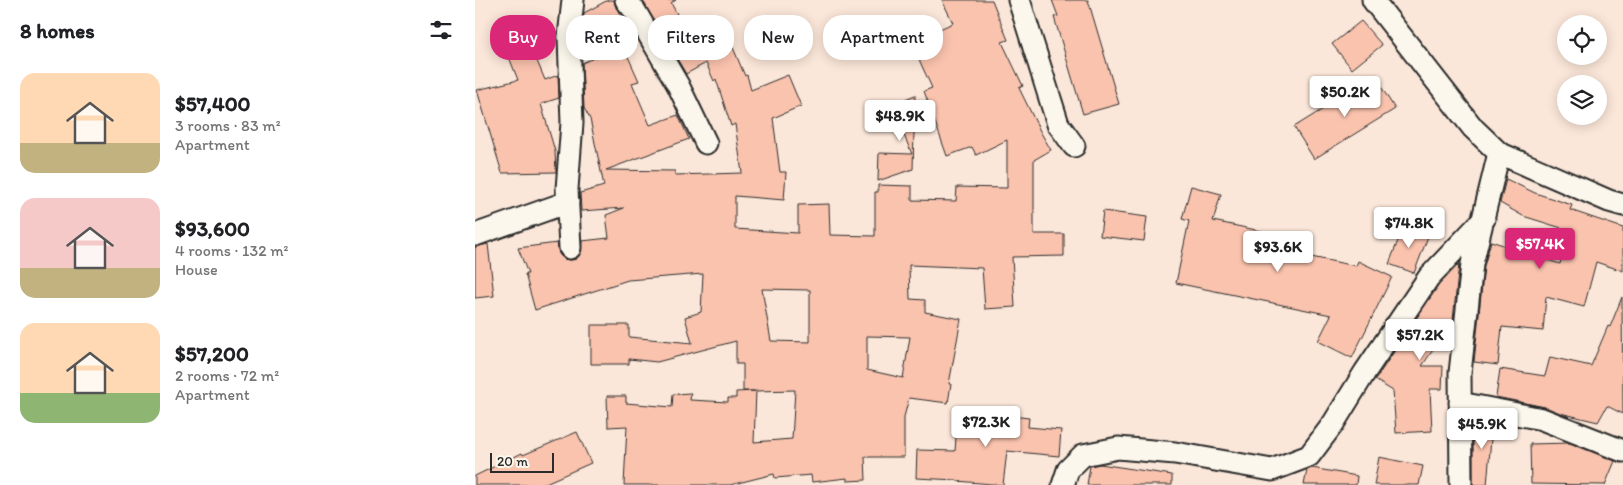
<!DOCTYPE html>
<html lang="en">
<head>
<meta charset="utf-8">
<style>
	body { margin:0; font-family:Itim,sans-serif; background:#f2f2f2; color:#202124; height:100vh; display:flex; flex-direction:column; font-size:19px; white-space:nowrap }
	* { box-sizing:border-box; margin:0 }
	p { font-size:16px; color:#757577 }
	.icon { flex:none; width:28px; height:28px; fill:none; stroke:currentColor; stroke-width:2; stroke-linecap:round; stroke-linejoin:round }
	.map { position:relative; flex:1; overflow:hidden }
	.side { display:flex; flex-direction:column; background:#fff; width:475px }
	.side>* { flex:none }
	.top-card { position:absolute; left:15px; top:15px; width:475px; height:45px; display:flex; gap:10px }
	.fabs { position:absolute; left:1082px; top:15px; display:grid; gap:10px }
	.fabs a { display:grid; place-items:center; width:50px; height:50px; border-radius:50%; background:#fff; box-shadow:0 2px 12px #0003; font-size:25px }
	.scale { position:absolute; left:15px; bottom:12px; width:64px; box-sizing:border-box; padding-left:5px; border:2px solid #2b2b2b; border-top:0; font-size:14px; line-height:18px; white-space:nowrap; color:#2b2b2b; -webkit-text-stroke:4px #fbf7ec; paint-order:stroke }
	.price { position:absolute; translate:-50% -42px; padding:0 11px; border-radius:5px; background:#fff; color:#222; font-size:16px; line-height:32px; filter:drop-shadow(0 1px 2px #0008) }
	.price::after { content:''; position:absolute; left:50%; top:30px; width:15px; height:11px; margin-left:-8px; background:inherit; clip-path:polygon(0 0,100% 0,50% 100%) }
	.price.on { background:#db2777; color:#fff }
	ul { padding:0; list-style:none }
	li { display:flex; align-items:center; gap:15px; height:125px; padding:0 20px }
	li span { display:grid; place-items:center; flex:none; width:140px; height:100px; border-radius:15px; color:#555 }
	li>.icon { margin-inline-start:auto }
	span .icon { width:60px; height:60px; fill:#fffc; stroke-width:1 }
	li b { font-size:21px }
	h2 { display:flex; justify-content:space-between; align-items:center; height:60px; padding:0 20px; font-size:21px }
	.chip { padding:0 18px; border-radius:20px; background:#fff; box-shadow:0 2px 12px #0003; font-size:18px; line-height:45px }
	.chip.on { background:#db2777; color:#fff }
	main { display:flex; flex:1; min-height:0 }
	.map>svg:first-child { display:block }
</style>
</head>
<body>
<main>
<section class="side">
<h2>8 homes<svg class="icon" aria-label="filters" viewBox="0 0 24 24"><path d="M4 7h16M4 17h16"/><circle cx="9" cy="7" r="2"/><circle cx="15" cy="17" r="2"/></svg></h2>
<ul>
<li><span style="background:linear-gradient(#ffd9b3 70%,#c2b280 0)"><svg class="icon" aria-label="home" viewBox="0 0 24 24"><path d="M3 11l9-7 9 7M6 9v11h12V9"/></svg></span><div><b>$57,400</b><p>3 rooms · 83 m²</p><p>Apartment</p></div></li>
<li><span style="background:linear-gradient(#f6c9c9 70%,#c2b280 0)"><svg class="icon" aria-label="home" viewBox="0 0 24 24"><path d="M3 11l9-7 9 7M6 9v11h12V9"/></svg></span><div><b>$93,600</b><p>4 rooms · 132 m²</p><p>House</p></div></li>
<li><span style="background:linear-gradient(#ffd9b3 70%,#8fb573 0)"><svg class="icon" aria-label="home" viewBox="0 0 24 24"><path d="M3 11l9-7 9 7M6 9v11h12V9"/></svg></span><div><b>$57,200</b><p>2 rooms · 72 m²</p><p>Apartment</p></div></li>
</ul>
</section>
<div class="map">
<svg width="1148" height="485" viewBox="0 0 1148 485">
	<rect width="100%" height="100%" fill="#fbe7d9"/>
	<filter id="ink" filterUnits="userSpaceOnUse"><feTurbulence type="fractalNoise" baseFrequency=".02" numOctaves="2"/><feDisplacementMap in="SourceGraphic" scale="10" xChannelSelector="R" yChannelSelector="G"/><feConvolveMatrix kernelMatrix="1 2 1 2 8 2 1 2 1" color-interpolation-filters="sRGB"/></filter>
	<g filter="url(#ink)">
		<!-- building -->
		<path fill="#fac3ae" stroke="#2b2b2b" fill-rule="evenodd" d="M133,0h6l2,8 13,17 -12,7 22,49 -7,2 18,42 28,-10 11,24 -83,31 69,1v4l67,-2 -7,-49 -4,2 -15,-47 -2,2 -8,-18 -20,11 -44,-74h34l-5,3 6,11 -6,3 17,30 38,-16 19,45 2,-1 4,15 37,-15 13,31 -28,12 7,54h6l-2,28 -49,-4v33l63,4v-28l31,-1 1,31 45,1v-44h3v-7l34,1v14l44,1 1,-14 50,1v-48l-31,15 -4,-8 -25,9 -23,-65 8,-3 -21,-46 42,-19 -11,-23h50l16,40 -6,2 21,44 -4,2 22,45 10,17 -17,10v74h30v22l-52,1 3,50 -30,2 -3,-41 -73,-3 1,34 15,1v12l36,7 -12,65h2l-3,19 -39,-5 -5,19v40h-39l1,23 -19,1v-3l-35,4 -1,-7 -36,3 -1,-4 -44,11h-106l3,-59 -19,1 -1,-31h19v7l46,4 1,-13 18,-1 -1,7 38,2v-4h8v-6l19,-1h-12v-27h-7v-23l-79,21 -28,-3v5h-38v-39h38v12l63,6 -7,-26 16,-5 2,-38 -75,6 -93,30 -10,-36h3l-10,-26 39,-5 2,11 5,5 6,1 6,-1 5,-6 1,-12 27,-3 -3,-23 18,-7 -43,3 -1,-18 24,-7 -14,-67 -6,-11 -2,-45 14,-6 -14,-25 2,-19zM287,289l48,1v52l-39,-1zM392,336l43,1 -7,41 -36,-8zM320,390l-3,49 -38,3 2,-51z
			M577,0h36l31,104 -36,10 -29,-97 4,-1z
			M886,21l21,24 -30,24 -20,-25z
			M54,42l16,38 13,-5 1,23 -18,6 14,47 1,21 -54,1 -25,-83 41,-10 -11,-28z
			M900,77l20,32 -81,50 -20,-32z
			M440,95l-2,74 -35,12 1,-28 33,1 -21,-49z
			M1031,179l29,14 37,12 -2,5 53,18v43l-27,-9 -12,45 -38,-10 -3,34 -41,-4 -4,38 -24,-3 10,-96 7,-25 69,23 8,-34 -45,-14 -23,-13z
			M716,186l30,8 -8,27 86,18 -3,15 60,12 2,-5 34,16 -40,81 -34,-17 13,-26 -155,-32 13,-62 -7,-2z
			M628,211l44,6 -3,24 -44,-5z
			M929,225l25,9 -15,39 -25,-9z
			M13,244l6,52 -19,2v-51z
			M984,264l-6,56 -31,46h21l-1,23h-12l2,42 -36,2 -3,-42 -18,-11 64,-95z
			M1147,297l1,117 -16,-8 -9,16 -38,-9 -15,-6 -49,-10 4,-28 45,7 5,-19 41,9 17,-40 2,1z
			M483,410l71,8 -1,9 33,3 -2,26 -52,-5 -4,34 -46,-4v-1l-41,-2 1,-28 38,1z
			M1006,420l14,2 1,16 -5,1 -4,46h-14v-64z
			M102,432l14,31 -50,22h-66v-9l47,-23 1,2z
			M1095,443l45,18 -10,24 -74,-1 -1,-40z
			M904,457l44,9 -4,19h-45z
			M625,464l72,11v10h-85l3,-19z
			M837,468l45,8 -1,9h-52l3,-15z"/>
		<g fill="none" stroke-linecap="round" stroke-linejoin="round">
			<!-- minor casing -->
			<g stroke="#2b2b2b" stroke-width="25">
				<path id="minor" d="M151,0l9,11 43,74 28,58
					M544,0l39,124 16,22
					M898,0l100,128 26,25 110,48 14,4
					M0,235l93,-33
					M95,248l-3,-59 5,-66 -3,-86 4,-37
					M985,403l82,16 81,32
					M588,485l5,-15 15,-15 35,-7 57,5 97,17 37,-14 24,-32 32,-52 64,-95 55,-58
					M986,485l-1,-112 12,-109 27,-111"/>
			</g>
			<!-- minor -->
			<use href="#minor" stroke="#fbf7ec" stroke-width="21"/>
		</g>
	</g>
</svg>
<div class="fabs">
<a><svg class="icon" aria-label="locate" viewBox="0 0 24 24"><circle cx="12" cy="12" r="6"/><path d="M12 2v4M12 18v4M2 12h4M18 12h4"/></svg></a>
<a><svg class="icon" aria-label="layers" viewBox="0 0 24 24"><path d="M12 4l9 5-9 5-9-5zM3 14l9 5 9-5"/></svg></a>
</div>
<div class="scale">20 m</div>
<b class="price" style="left:870px;top:118px">$50.2K</b>
<b class="price" style="left:425px;top:142px">$48.9K</b>
<b class="price" style="left:934px;top:249px">$74.8K</b>
<b class="price on" style="left:1065px;top:270px">$57.4K</b>
<b class="price" style="left:803px;top:273px">$93.6K</b>
<b class="price" style="left:945px;top:361px">$57.2K</b>
<b class="price" style="left:511px;top:448px">$72.3K</b>
<b class="price" style="left:1007px;top:450px">$45.9K</b>
<div class="top-card">
<a class="chip on">Buy</a>
<a class="chip">Rent</a>
<a class="chip">Filters</a>
<a class="chip">New</a>
<a class="chip">Apartment</a>
</div>
</div>
</main>
</body>
</html>
